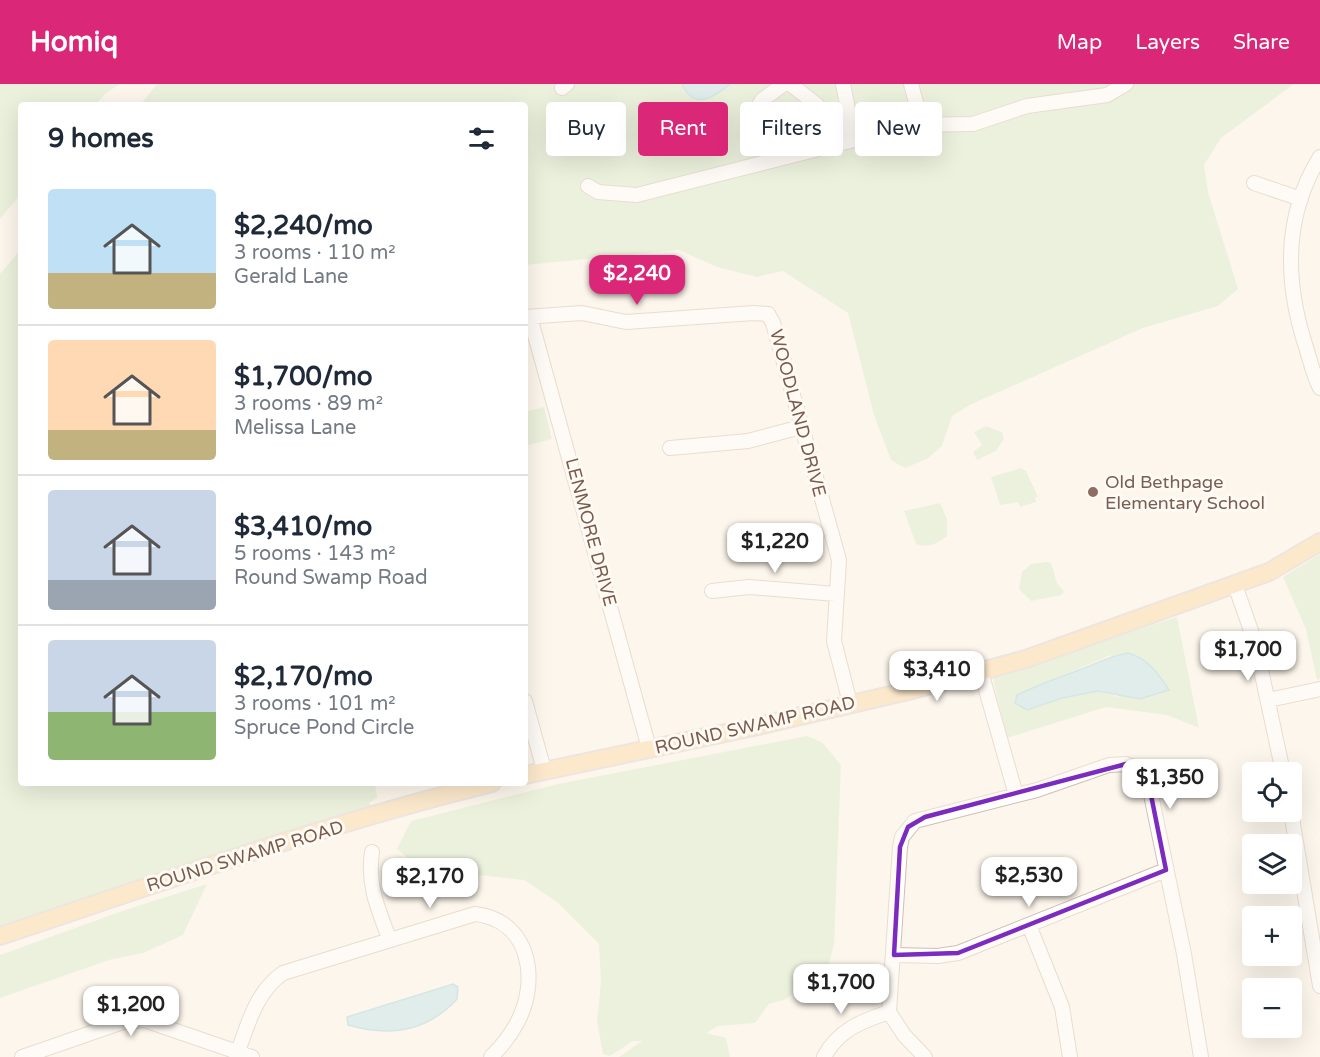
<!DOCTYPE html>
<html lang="en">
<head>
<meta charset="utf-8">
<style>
	body { margin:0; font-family:"Varela Round",sans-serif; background:#f6f6f7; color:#1f2937; height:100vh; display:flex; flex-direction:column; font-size:22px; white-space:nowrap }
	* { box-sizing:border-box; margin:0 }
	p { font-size:20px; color:#747a83 }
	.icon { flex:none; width:33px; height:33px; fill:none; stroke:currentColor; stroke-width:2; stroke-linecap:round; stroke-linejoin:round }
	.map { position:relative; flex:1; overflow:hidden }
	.side { position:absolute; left:18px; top:18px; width:510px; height:684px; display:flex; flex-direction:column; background:#fff; border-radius:6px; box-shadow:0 6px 24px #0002 }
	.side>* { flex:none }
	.top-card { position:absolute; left:546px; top:18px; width:570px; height:54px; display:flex; gap:12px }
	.fabs { position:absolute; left:1242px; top:678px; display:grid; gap:12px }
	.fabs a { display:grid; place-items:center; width:60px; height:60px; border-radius:6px; background:#fff; box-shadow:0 6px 24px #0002; font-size:30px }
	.price { position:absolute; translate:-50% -51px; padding:0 14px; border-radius:12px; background:#fff; color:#222; font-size:20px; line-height:39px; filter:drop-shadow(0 2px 3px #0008) }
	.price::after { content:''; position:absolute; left:50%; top:36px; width:18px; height:14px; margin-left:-9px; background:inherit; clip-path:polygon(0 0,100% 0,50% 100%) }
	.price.on { background:#db2777; color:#fff }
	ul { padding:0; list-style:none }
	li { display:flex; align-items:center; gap:18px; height:150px; padding:0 30px }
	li+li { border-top:2px solid #e0e1e3 }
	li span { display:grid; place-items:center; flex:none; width:168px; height:120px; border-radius:6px; color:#555 }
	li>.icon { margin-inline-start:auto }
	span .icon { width:72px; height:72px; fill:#fffc; stroke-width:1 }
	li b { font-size:26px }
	h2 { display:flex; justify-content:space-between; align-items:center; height:72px; padding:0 30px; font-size:26px }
	.pill { padding:0 21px; border-radius:6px; background:#fff; box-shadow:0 6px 24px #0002; font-size:21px; line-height:54px }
	.pill.on { background:#db2777; color:#fff }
	header { display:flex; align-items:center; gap:36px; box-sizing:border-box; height:84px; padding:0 30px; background:#db2777; color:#fff }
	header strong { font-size:28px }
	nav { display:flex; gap:33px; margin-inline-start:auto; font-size:21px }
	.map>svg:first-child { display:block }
</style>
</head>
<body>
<header>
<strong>Homiq</strong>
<nav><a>Map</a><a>Layers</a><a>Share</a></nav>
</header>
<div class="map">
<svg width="1320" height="973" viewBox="0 0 1320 973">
	<rect width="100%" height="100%" fill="#fdf6ec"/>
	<!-- green -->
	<path fill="#d8ecc9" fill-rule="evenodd" d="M0,0h120l-15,10 -10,11h-74v89l-21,25z
		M157,0h1137l-73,54 -17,27 4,27 30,97 -20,17 -75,22 -171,76 -20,12 -10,30 -15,13 -22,9 -14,-8 -17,-45 -26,-102 -65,-42 -26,6 -40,-10 -38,-17 -154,15v-160h-385z
		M21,165v534h354l2,15 -8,5 3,11 -372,118v-658z
		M544,323l8,32 -27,7v-34z
		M986,342l16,6 2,7 -8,12 -19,9 -4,-8 9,-7 -8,-13z
		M1021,384l5,3 12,26h-3l1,5 -16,5 -2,-5 -18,3 -9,-28z
		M940,419l7,16v17c-10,8 -18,12 -31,8l-12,-33z
		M1320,470v125l-3,1 -11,-51 -23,-52z
		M1047,478l4,1 6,20 7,9 -3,3 -30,6 -12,-12 3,-17 9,-8z
		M1177,533l22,111 -32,-13 -61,-8 -99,31 -15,-63zM1111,571l8,42 -21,-6 -36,7 -45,-3z
		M807,652l16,7 18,22 -7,179 -7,28 -43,28 -15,4 -14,19 -37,3 -12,7 20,5 4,19h-111l23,-16h-9l-23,15 -7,-2 -6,-32 4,-40 -2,-38 -42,-42 -33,-22 -103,-11 -24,-20 14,-28 147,-37z
		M207,800l-24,51 -40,18 -34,7 -109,38v-43l125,-45z"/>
	<!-- water -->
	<path fill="#bfe3e8" stroke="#a5d3da" stroke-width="1.5" d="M682,0h48c-18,15 -36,26 -48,0z
		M1128,569c19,5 31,21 41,37l-29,9 -42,-8 -36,7 -35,12 -12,-7 2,-8c21,-10 41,-17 62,-25 17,-6 30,-14 49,-17z
		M453,900l5,3 -1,12c-30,33 -68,38 -109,26l-1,-8z"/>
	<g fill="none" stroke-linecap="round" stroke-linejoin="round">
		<!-- minor casing -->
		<g stroke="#d1beb0" stroke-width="16">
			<path id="minor" d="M790,0l26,20 38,36
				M843,0l11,56
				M911,0l11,41
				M562,4l5,-4
				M771,65l-13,-42 4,-7 22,-16
				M1320,73c-36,58 -35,124 -15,187 5,15 8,31 15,44
				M1254,99l47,16
				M588,102l10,6 39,3 276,-70 60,-1 54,-18 80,-11 19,-11
				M525,233l57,-4 44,9 128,-9 14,1 5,9 66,237 -5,81 16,62
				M530,233l119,431
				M670,364l78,-7 53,-14
				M1235,501l20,57 28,130
				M712,507l37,-4 87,7
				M981,588l35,123
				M1268,616l52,-11
				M525,617l19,69
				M1291,728l29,174
				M372,768c-5,32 6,57 17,86
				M1029,841l33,82 8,50
				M894,871l44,1 20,-3 208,-83
				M238,967c11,-29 18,-59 45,-78l192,-59c55,6 65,66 42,109 -7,13 -16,24 -26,34
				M22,973l101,-35 21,-2 108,37
				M824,973c14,-27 38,-36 65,-45
				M925,973l-21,-22 -15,-23 11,-165 2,-10 13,-16 122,-31 72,-25 17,-1 10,4 13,17 35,169 17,103"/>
		</g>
		<!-- major casing -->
		<g stroke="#dad1cd" stroke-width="20">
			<path id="major" d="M525,691l233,-49 150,-35 118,-32 243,-87 51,-30
				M0,852c162,-54 325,-112 492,-153"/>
		</g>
		<!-- minor -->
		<use href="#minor" stroke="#fff" stroke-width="14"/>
		<!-- major -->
		<use href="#major" stroke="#fbd9a5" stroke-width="16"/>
	</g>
	<!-- marked area -->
	<path d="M0 0H1320V973H0ZM1126,680l17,11 6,10 17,85 -208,83 -64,2 6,-108 8,-20 17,-10z" fill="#fdf6ec" fill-opacity=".55" fill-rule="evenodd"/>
	<path fill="none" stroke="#7b2cbf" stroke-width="4.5" stroke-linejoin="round" d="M1126,680l17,11 6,10 17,85 -208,83 -64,2 6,-108 8,-20 17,-10z"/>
	<!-- markers -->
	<circle fill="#8d6e63" stroke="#fffaf3" stroke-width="2" cx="1093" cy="408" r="6"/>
	<g text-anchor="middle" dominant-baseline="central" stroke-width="6" stroke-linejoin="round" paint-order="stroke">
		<!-- street labels -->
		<g font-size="18" fill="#7a5c4d" stroke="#fffaf3">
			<text transform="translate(798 329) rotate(75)">WOODLAND DRIVE</text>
			<text transform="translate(591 448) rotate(75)">LENMORE DRIVE</text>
			<text transform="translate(755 641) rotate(-13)">ROUND SWAMP ROAD</text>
			<text transform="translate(245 772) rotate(-17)">ROUND SWAMP ROAD</text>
		</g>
		<!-- education labels -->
		<g font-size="18" fill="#785e54" stroke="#fffaf3" text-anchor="start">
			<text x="1105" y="398">Old Bethpage<tspan x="1105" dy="21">Elementary School</tspan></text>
		</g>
	</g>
</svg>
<div class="fabs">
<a><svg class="icon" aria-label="locate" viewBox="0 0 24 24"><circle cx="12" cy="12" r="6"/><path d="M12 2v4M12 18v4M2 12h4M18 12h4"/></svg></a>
<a><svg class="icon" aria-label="layers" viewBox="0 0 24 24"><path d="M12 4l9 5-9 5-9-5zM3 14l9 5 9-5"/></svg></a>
<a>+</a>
<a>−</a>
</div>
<b class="price on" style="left:637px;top:222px">$2,240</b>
<b class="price" style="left:775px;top:490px">$1,220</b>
<b class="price" style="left:1248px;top:598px">$1,700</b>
<b class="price" style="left:937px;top:618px">$3,410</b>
<b class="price" style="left:1170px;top:726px">$1,350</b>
<b class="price" style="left:1029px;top:824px">$2,530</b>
<b class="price" style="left:430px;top:825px">$2,170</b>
<b class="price" style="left:841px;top:931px">$1,700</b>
<b class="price" style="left:131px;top:953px">$1,200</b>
<div class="top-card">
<a class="pill">Buy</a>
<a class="pill on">Rent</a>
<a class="pill">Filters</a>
<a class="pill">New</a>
</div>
<section class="side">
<h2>9 homes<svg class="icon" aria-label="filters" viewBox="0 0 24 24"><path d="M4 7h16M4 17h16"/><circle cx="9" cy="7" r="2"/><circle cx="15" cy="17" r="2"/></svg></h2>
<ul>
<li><span style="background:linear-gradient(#bfe0f5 70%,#c2b280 0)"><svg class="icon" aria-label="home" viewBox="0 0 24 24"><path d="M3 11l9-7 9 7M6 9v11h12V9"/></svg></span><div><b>$2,240/mo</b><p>3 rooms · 110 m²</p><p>Gerald Lane</p></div></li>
<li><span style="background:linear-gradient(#ffd9b3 75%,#c2b280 0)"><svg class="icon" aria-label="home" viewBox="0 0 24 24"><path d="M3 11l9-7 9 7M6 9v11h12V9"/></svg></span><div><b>$1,700/mo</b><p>3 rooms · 89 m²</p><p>Melissa Lane</p></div></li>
<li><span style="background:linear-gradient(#c9d6e8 75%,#9aa5b1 0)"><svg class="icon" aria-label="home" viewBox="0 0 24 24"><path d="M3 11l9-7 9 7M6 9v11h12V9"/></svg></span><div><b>$3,410/mo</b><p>5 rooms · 143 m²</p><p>Round Swamp Road</p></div></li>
<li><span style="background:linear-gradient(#c9d6e8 60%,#8fb573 0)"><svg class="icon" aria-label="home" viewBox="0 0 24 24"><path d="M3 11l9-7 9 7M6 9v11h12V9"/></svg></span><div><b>$2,170/mo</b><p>3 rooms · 101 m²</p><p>Spruce Pond Circle</p></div></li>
</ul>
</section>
</div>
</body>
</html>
